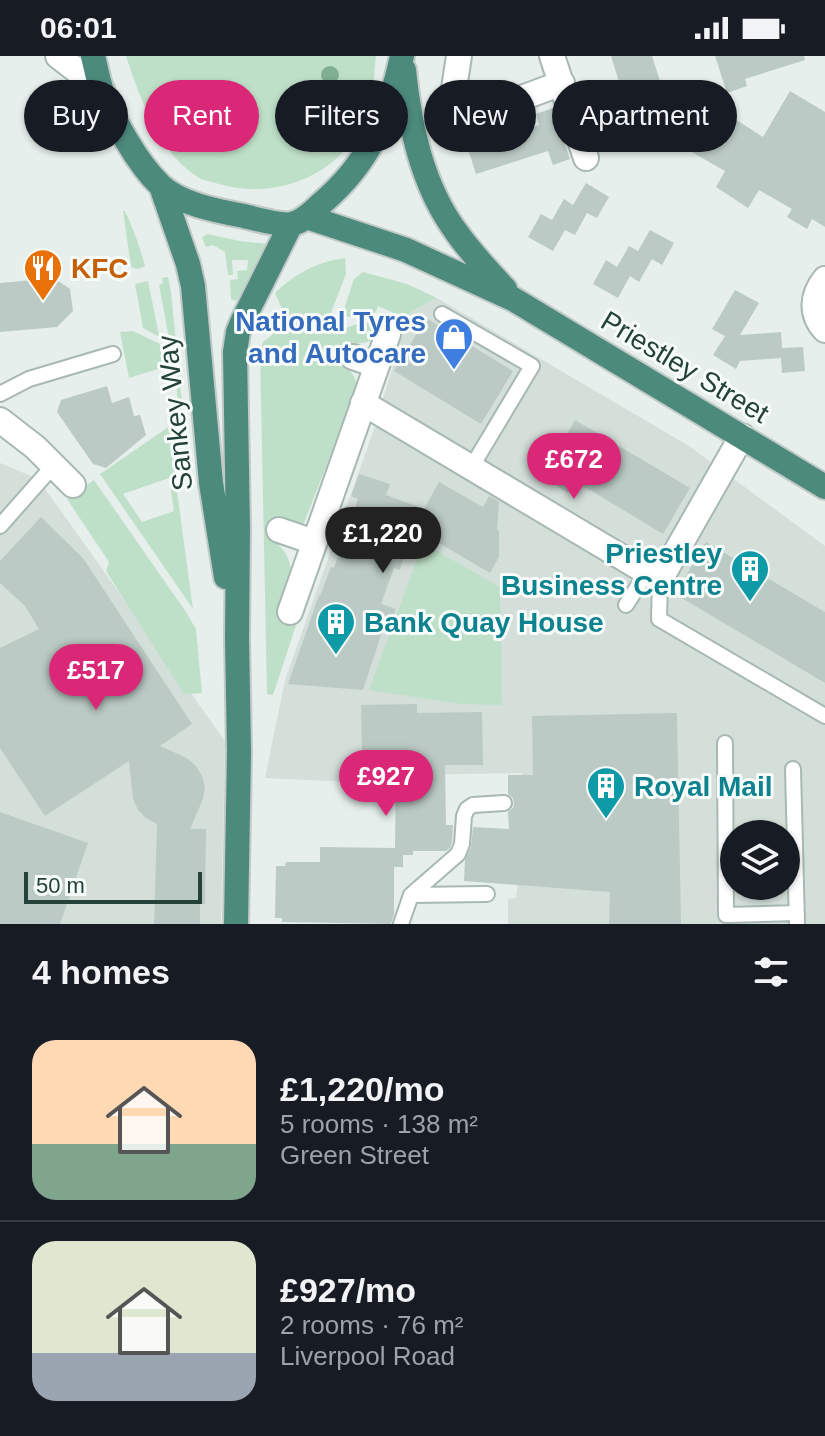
<!DOCTYPE html>
<html lang="en">
<head>
<meta charset="utf-8">
<style>
	body { margin:0; font-family:Arial,sans-serif; background:#20242c; color:#f1f3f6; height:100vh; display:flex; flex-direction:column; font-size:30px; white-space:nowrap }
	* { box-sizing:border-box; margin:0 }
	p { font-size:26px; color:#9ea1a6 }
	.icon { flex:none; width:44px; height:44px; fill:none; stroke:currentColor; stroke-width:2; stroke-linecap:round; stroke-linejoin:round }
	.map { position:relative; height:868px; overflow:hidden }
	.details { display:flex; flex-direction:column; background:#171b24; flex:1 }
	.details>* { flex:none }
	.top-card { position:absolute; left:24px; top:24px; width:778px; height:72px; display:flex; gap:16px }
	.fabs { position:absolute; left:720px; top:764px; display:grid; gap:16px }
	.fabs a { display:grid; place-items:center; width:80px; height:80px; border-radius:50%; background:#171b24; box-shadow:0 2px 6px #0004; font-size:40px }
	.scale { position:absolute; left:24px; bottom:20px; width:178px; box-sizing:border-box; padding-left:8px; border:4px solid #24423a; border-top:0; font-size:22px; line-height:28px; white-space:nowrap; color:#24423a; -webkit-text-stroke:6px #f7fbf9; paint-order:stroke }
	.price { position:absolute; translate:-50% -68px; padding:0 18px; border-radius:28px; background:#db2777; color:#fff; font-size:26px; line-height:52px; filter:drop-shadow(0 2px 4px #0008) }
	.price::after { content:''; position:absolute; left:50%; top:48px; width:24px; height:18px; margin-left:-12px; background:inherit; clip-path:polygon(0 0,100% 0,50% 100%) }
	.price.active { background:#222; color:#fff }
	ul { padding:0; list-style:none }
	li { display:flex; align-items:center; gap:24px; height:200px; padding:0 32px }
	li+li { border-top:2px solid #363941 }
	li span { display:grid; place-items:center; flex:none; width:224px; height:160px; border-radius:24px; color:#555 }
	li>.icon { margin-inline-start:auto }
	span .icon { width:96px; height:96px; fill:#fffc; stroke-width:1 }
	li b { font-size:34px }
	h2 { display:flex; justify-content:space-between; align-items:center; height:96px; padding:0 32px; font-size:34px }
	.pill { padding:0 28px; border-radius:36px; background:#171b24; box-shadow:0 2px 6px #0004; font-size:28px; line-height:72px }
	.pill.active { background:#db2777; color:#fff }
	.status { display:flex; justify-content:space-between; align-items:center; height:56px; padding:0 40px; background:#171b24; direction:ltr }
	.status svg { height:22px; fill:currentColor }
	.map>svg:first-child { display:block }
</style>
</head>
<body>
<div class="status"><b>06:01</b><svg viewBox="0 0 49 12"><path d="M0 12V9h3v3zM5 12V6h3v6zM10 12V3h3v9zM15 12V0h3v12zM26 1h20v11H26zM47 4h2v5h-2z"/></svg></div>
<div class="map">
<svg width="825" height="868" viewBox="0 0 825 868">
	<rect width="100%" height="100%" fill="#e6efeb"/>
	<!-- built -->
	<path fill="#d4dfda" fill-rule="evenodd" d="M437,242l252,148 136,100v378h-317v-25l8,-1 8,-66 -2,-59 -130,2 -41,7 -86,-4 20,-98 88,-248 34,-113 5,-8zM734,778h52v52h-52z
		M0,407l38,16 187,262 -4,183h-221z"/>
	<!-- green -->
	<path fill="#bfe0c8" fill-rule="evenodd" d="M126,0h250c-2,24 -4,49 -15,71 -27,51 -88,73 -142,57 -6,-2 -13,-3 -18,-5 -41,-23 -61,-81 -75,-123z
		M123,155h2c8,17 15,36 20,55 -5,3 -8,4 -14,1z
		M207,178l33,7 28,3 4,5 -16,18 -20,34 -5,-2 -1,-19 8,-1 -1,-8 10,-1 1,-10h-16l1,15h-5l-3,-23 -12,-7 -7,2 -4,-9z
		M345,202l1,16 -21,54 12,3 20,-7 20,-2 2,2c-8,25 -14,16 -34,22l-5,18c12,6 19,15 15,29l-51,130 -9,3 -14,-4 -7,19c28,23 14,42 4,71l15,5 3,8 -23,70 -6,-1 -7,-343 3,-9 9,-7 10,-26 -7,-16c20,-20 42,-31 70,-35z
		M363,216l44,12 30,14 -25,13 -5,8 -29,-13 -3,7 -27,4 -5,-5 11,-33z
		M168,221l3,15 13,133h-4l-5,-55 -16,-85 4,-2 -1,-5z
		M148,225l11,54 -1,1 -15,-8 -8,-44z
		M133,275l27,13 4,23 -35,11 -9,-46z
		M170,370l3,36 20,147 -93,-135zM169,422l5,33 -32,11 -19,-28z
		M94,424l90,129 12,20 6,64 -18,1 -78,-123 3,-9 -42,-63z
		M423,487l77,44 2,118 -41,-1 -92,-14z"/>
	<!-- building -->
	<path fill="#bbcac4" d="M611,0h41l16,50 -17,5 3,10 -21,6z
		M715,0h89l1,4 -60,19 2,7 -20,7z
		M790,35l35,21v115l-13,-8 -5,10 -20,-12 5,-8 -33,-19 -11,18 -32,-21 9,-16 -44,-25 25,-43h8l15,8 -2,3 36,23z
		M553,52l17,51 -17,6 -5,-14 -72,23 -8,-25 71,-24 -3,-11z
		M586,127l23,14 -12,21 -10,-5 -12,22 -10,-5 -12,21 -25,-14 13,-23 11,6 12,-21 9,6z
		M650,174l24,13 -12,22 -10,-6 -13,23 -9,-6 -12,22 -25,-14 13,-24 11,7 12,-21 9,5z
		M54,222l16,11 3,22 -16,16 -57,5v-49z
		M735,234l24,13 -19,32 41,-3 1,16 21,-1 2,24 -23,2 -1,-15 -41,3 -4,8 -23,-14 12,-19 -13,-7z
		M426,262l87,53 -32,53 -87,-53z
		M107,330l5,17 17,-6 5,19 6,-1 6,20 -40,33 -13,-4 -36,-52 4,-12z
		M575,364l115,68 -27,46 -88,-53 -7,12 -26,-16z
		M359,418l31,10 -4,11 38,14 15,-27 44,25 6,-11 10,6 -2,28 2,1v26l-9,16 -65,-38 -8,21 -12,-4 -5,18 -6,-2 -13,36 15,5 -9,24 -5,-1 -19,58 -75,-6 31,-89 1,1 11,-29 3,1 24,-69 -7,-3z
		M41,461l42,41 109,166 -32,22 27,12 9,8 6,10 3,11 -2,12 -13,30h16l-1,75h-5v20h-46l3,-100 -11,-6 -8,-8 -5,-11 -4,-38 -84,55 -45,-68v-100l39,-19 -14,-23 -25,-23v-22z
		M706,486l119,70v71l-150,-89z
		M417,648v9l65,-1 1,53h-38l1,60h7l-1,17 -2,6 -4,3h-33v4h-10v12h-9v47l-3,10 -109,-2v-4h-7l1,-52h9l1,-4h34v-15l75,1 1,-82h-14v-9h-20l-1,-52z
		M677,657l4,211h-72l1,-32 -146,-11 1,-21 6,-13 2,-20 36,2 -1,-17 5,-4 1,-5 -1,-5 -5,-4v-19h25l-1,-59z
		M0,756l88,31 -28,81h-60z"/>
	<g fill="none" stroke-linecap="round" stroke-linejoin="round">
		<!-- service casing -->
		<g stroke="#a8b8b2" stroke-width="18">
			<path id="service" d="M442,258l90,52 -61,102
				M0,338l29,-15 84,-25
				M0,470l54,-61
				M660,524l-1,39 166,97
				M626,549l21,-33
				M725,687l1,172 71,-2
				M793,713l4,155
				M411,839l76,-1
				M401,868l10,-29 47,-41 4,-10 2,-28 3,-7 6,-4 31,-2"/>
		</g>
		<!-- minor casing -->
		<g stroke="#a8b8b2" stroke-width="28">
			<path id="minor" d="M459,0l-6,39 3,17 15,5 91,-34
				M552,0l34,102
				M825,223c-13,16 -15,35 0,51
				M353,301l23,8
				M363,347l297,177 82,-144
				M0,364l35,27 38,38
				M279,474l35,12
				M290,556l98,-278"/>
		</g>
		<!-- tertiary casing -->
		<g stroke="#a8b8b2" stroke-width="28">
			<path id="tertiary" d="M58,0l44,34"/>
		</g>
		<!-- trunk casing -->
		<g stroke="#c2cac8" stroke-width="28">
			<path id="trunk" d="M93,0c3,12 5,24 9,35 12,30 35,72 58,94 19,19 58,26 84,31 12,3 37,10 48,8 12,-3 22,-13 30,-21 48,-41 67,-87 80,-147
				M404,14c6,57 18,116 53,163 14,20 31,38 48,56
				M161,130l27,78 5,22 18,197 15,94
				M307,161l99,33 107,49 312,188
				M236,868l3,-172 -2,-114 1,-109 -3,-177 3,-20 5,-12 48,-96"/>
		</g>
		<!-- service -->
		<use href="#service" stroke="#fff" stroke-width="14"/>
		<!-- minor -->
		<use href="#minor" stroke="#fff" stroke-width="24"/>
		<!-- tertiary -->
		<use href="#tertiary" stroke="#fff" stroke-width="24"/>
		<!-- trunk -->
		<use href="#trunk" stroke="#4c8a7c" stroke-width="24"/>
	</g>
	<!-- trees -->
	<circle fill="#80af93" cx="330" cy="19" r="9"/>
	<!-- icons -->
	<defs>
		<g id="restaurant-pin" transform="scale(2)"><path d="M0 17L-7.5 6A9.5 9.5 0 1 1 7.5 6Z" fill="#e8710a" stroke="#f7fbf9"/><path d="M-5-6h1v4h1v-4h1v4h1v-4h1v5L-1.5 .5V6h-2V.5L-5-1ZM5-6V6H3V1.5H1.5Q1.5-4 5-6Z" fill="#fff"/></g>
		<g id="shop-pin" transform="scale(2)"><path d="M0 17L-7.5 6A9.5 9.5 0 1 1 7.5 6Z" fill="#3f7fe0" stroke="#f7fbf9"/><path d="M-5-2.5h2.3a2.7 3.5 0 0 1 5.4 0H5L5.5 6h-11ZM-1.5-2.5h3a1.5 2.3 0 0 0-3 0Z" fill="#fff"/></g>
		<g id="building-pin" transform="scale(2)"><path d="M0 17L-7.5 6A9.5 9.5 0 1 1 7.5 6Z" fill="#0f9aa8" stroke="#f7fbf9"/><path d="M-4-6H4V6H1V3H-1V6H-4ZM-2.5-4.3h1.7v1.8h-1.7ZM.8-4.3h1.7v1.8H.8ZM-2.5-1h1.7V.8h-1.7ZM.8-1h1.7V.8H.8Z" fill="#fff"/></g>
	</defs>
	<g fill-rule="evenodd">
		<use href="#restaurant-pin" x="43" y="212"/>
		<use href="#shop-pin" x="454" y="281"/>
		<use href="#building-pin" x="750" y="513"/>
		<use href="#building-pin" x="336" y="566"/>
		<use href="#building-pin" x="606" y="730"/>
	</g>
	<g text-anchor="middle" dominant-baseline="central" stroke-width="6" stroke-linejoin="round" paint-order="stroke">
		<!-- food labels -->
		<g font-size="28" font-weight="bold" fill="#c56008" stroke="#f7fbf9" text-anchor="start">
			<text x="71" y="212">KFC</text>
		</g>
		<!-- shop labels -->
		<g font-size="28" font-weight="bold" fill="#366cbe" stroke="#f7fbf9" text-anchor="end">
			<text x="426" y="265">National Tyres<tspan x="426" dy="32">and Autocare</tspan></text>
		</g>
		<!-- street labels -->
		<g font-size="28" fill="#24423a" stroke="#f7fbf9">
			<text transform="translate(685 311) rotate(31)">Priestley Street</text>
			<text transform="translate(175 357) rotate(-96)">Sankey Way</text>
		</g>
		<!-- culture labels -->
		<g font-size="28" font-weight="bold" fill="#0d838f" stroke="#f7fbf9" text-anchor="start">
			<text x="722" y="497" text-anchor="end">Priestley<tspan x="722" dy="32">Business Centre</tspan></text>
			<text x="364" y="566">Bank Quay House</text>
			<text x="634" y="730">Royal Mail</text>
		</g>
	</g>
</svg>
<div class="fabs">
<a><svg class="icon" aria-label="layers" viewBox="0 0 24 24"><path d="M12 4l9 5-9 5-9-5zM3 14l9 5 9-5"/></svg></a>
</div>
<div class="scale">50 m</div>
<b class="price" style="left:574px;top:445px">£672</b>
<b class="price active" style="left:383px;top:519px">£1,220</b>
<b class="price" style="left:96px;top:656px">£517</b>
<b class="price" style="left:386px;top:762px">£927</b>
<div class="top-card">
<a class="pill">Buy</a>
<a class="pill active">Rent</a>
<a class="pill">Filters</a>
<a class="pill">New</a>
<a class="pill">Apartment</a>
</div>
</div>
<section class="details">
<h2>4 homes<svg class="icon" aria-label="filters" viewBox="0 0 24 24"><path d="M4 7h16M4 17h16"/><circle cx="9" cy="7" r="2"/><circle cx="15" cy="17" r="2"/></svg></h2>
<ul>
<li><span style="background:linear-gradient(#ffd9b3 65%,#7fa58c 0)"><svg class="icon" aria-label="home" viewBox="0 0 24 24"><path d="M3 11l9-7 9 7M6 9v11h12V9"/></svg></span><div><b>£1,220/mo</b><p>5 rooms · 138 m²</p><p>Green Street</p></div></li>
<li><span style="background:linear-gradient(#dfe7d0 70%,#9aa5b1 0)"><svg class="icon" aria-label="home" viewBox="0 0 24 24"><path d="M3 11l9-7 9 7M6 9v11h12V9"/></svg></span><div><b>£927/mo</b><p>2 rooms · 76 m²</p><p>Liverpool Road</p></div></li>
</ul>
</section>
</body>
</html>
